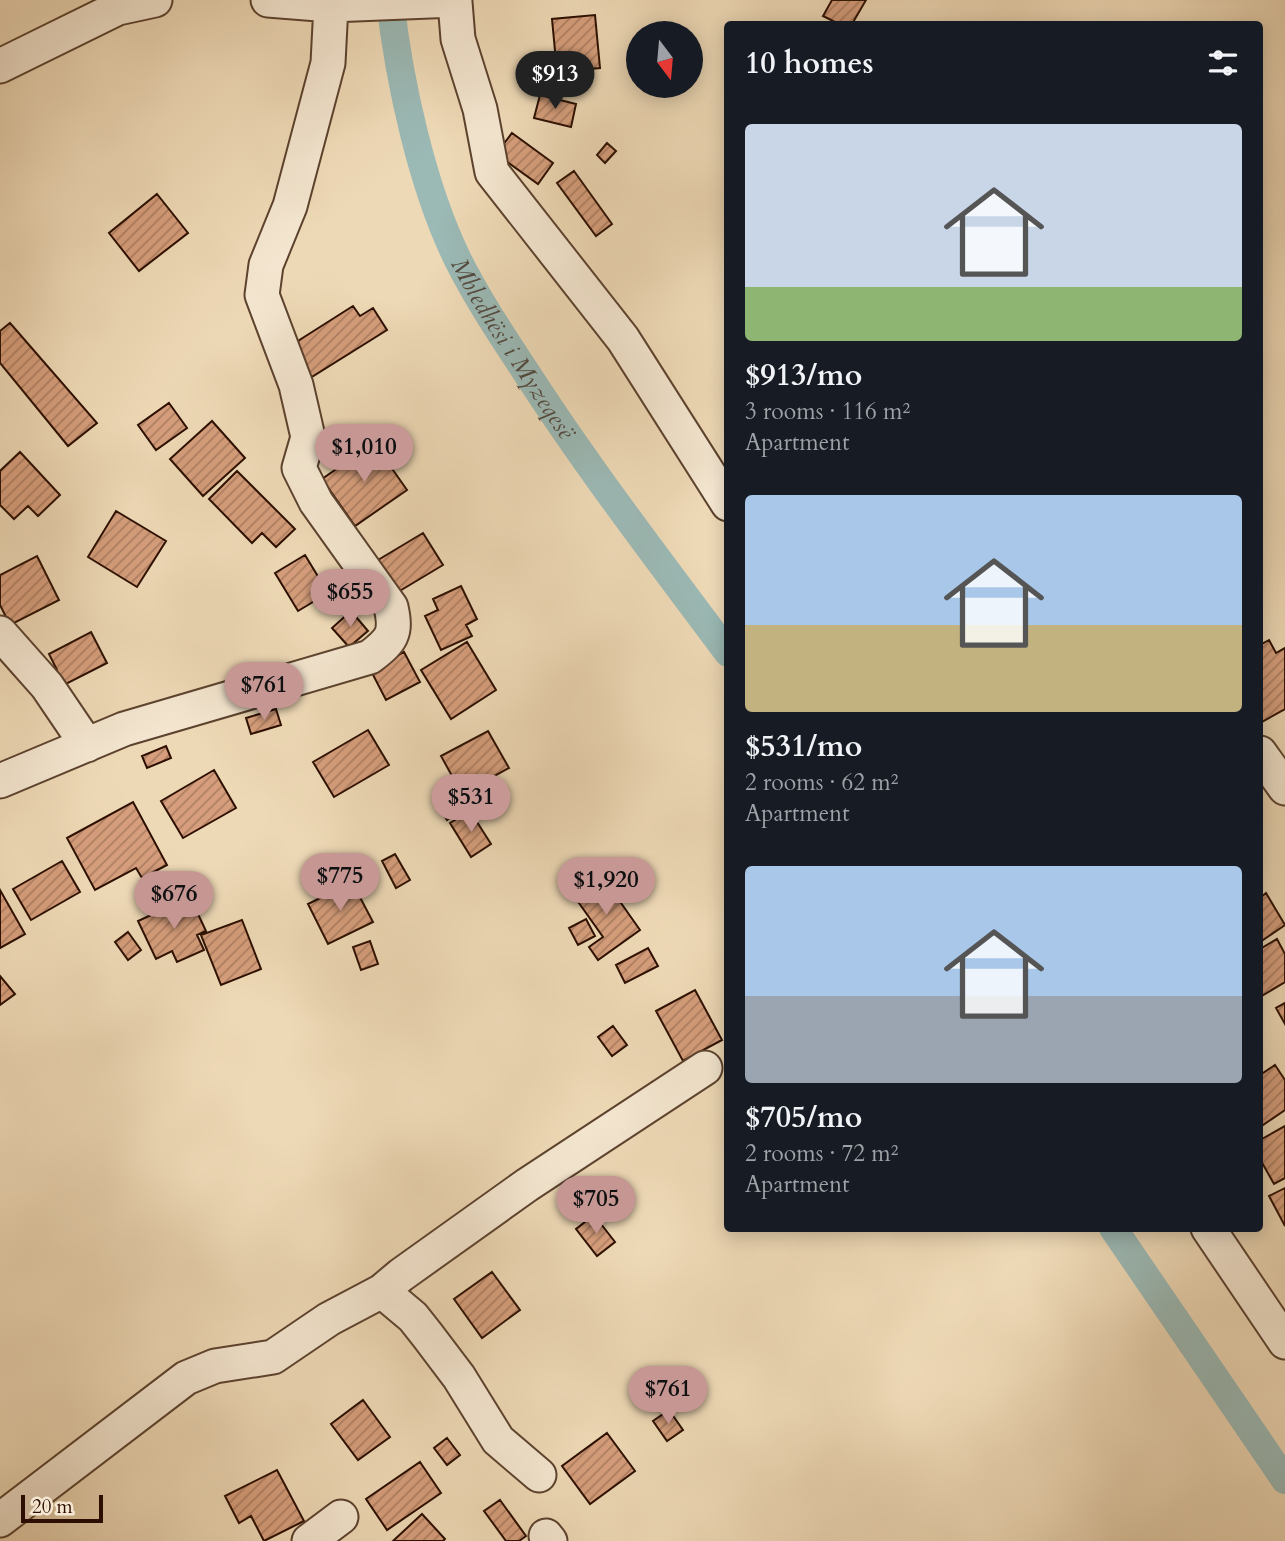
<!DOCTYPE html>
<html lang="en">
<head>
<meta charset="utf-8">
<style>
	body { margin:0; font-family:Cardo,serif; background:#242831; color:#f1f3f6; height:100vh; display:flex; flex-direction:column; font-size:26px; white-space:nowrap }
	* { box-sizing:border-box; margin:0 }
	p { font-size:23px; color:#9ea1a6 }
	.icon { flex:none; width:38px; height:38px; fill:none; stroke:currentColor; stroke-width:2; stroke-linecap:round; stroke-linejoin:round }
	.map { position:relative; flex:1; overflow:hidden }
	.details { position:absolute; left:724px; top:21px; width:539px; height:1211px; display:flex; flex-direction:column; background:#171b24; border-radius:7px; box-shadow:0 4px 18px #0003 }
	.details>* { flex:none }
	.needle { width:46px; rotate:164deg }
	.fabs { position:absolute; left:626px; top:21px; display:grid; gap:14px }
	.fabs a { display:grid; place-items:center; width:77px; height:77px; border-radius:50%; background:#171b24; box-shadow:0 4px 18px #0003; font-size:35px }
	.scale { position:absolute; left:21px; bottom:18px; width:82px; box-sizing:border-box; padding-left:7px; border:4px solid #2c0f01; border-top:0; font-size:19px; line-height:24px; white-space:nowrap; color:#2c0f01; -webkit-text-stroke:5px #f4e6d0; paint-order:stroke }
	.price { position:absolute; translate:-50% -60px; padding:0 16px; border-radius:24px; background:#c59692; color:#111; font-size:23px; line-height:46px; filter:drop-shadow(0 2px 4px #0008) }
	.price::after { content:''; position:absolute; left:50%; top:42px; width:21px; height:16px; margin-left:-10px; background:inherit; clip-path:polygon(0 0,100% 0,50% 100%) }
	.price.active { background:#222; color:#fff }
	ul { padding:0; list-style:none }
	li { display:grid; align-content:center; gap:14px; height:371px; padding:0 21px }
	li span { display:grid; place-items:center; height:217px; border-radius:7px; color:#555 }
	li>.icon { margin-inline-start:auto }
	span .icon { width:126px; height:126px; fill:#fffc; stroke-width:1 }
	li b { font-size:30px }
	h2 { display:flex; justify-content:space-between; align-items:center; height:84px; padding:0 21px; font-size:30px }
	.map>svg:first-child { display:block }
</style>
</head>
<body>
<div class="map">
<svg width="1285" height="1541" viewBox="0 0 1285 1541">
	<defs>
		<pattern id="building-hatch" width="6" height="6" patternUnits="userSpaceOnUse" patternTransform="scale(1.75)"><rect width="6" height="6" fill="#d69e7c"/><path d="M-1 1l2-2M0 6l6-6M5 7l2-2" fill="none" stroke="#ae7f63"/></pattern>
	</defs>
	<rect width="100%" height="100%" fill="#eed9b6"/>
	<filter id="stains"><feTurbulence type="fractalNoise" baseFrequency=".00286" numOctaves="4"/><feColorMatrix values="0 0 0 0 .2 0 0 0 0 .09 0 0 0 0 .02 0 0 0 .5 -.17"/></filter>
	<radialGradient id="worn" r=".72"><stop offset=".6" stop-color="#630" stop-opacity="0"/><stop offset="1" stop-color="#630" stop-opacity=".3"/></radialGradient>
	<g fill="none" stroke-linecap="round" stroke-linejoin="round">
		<!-- canal -->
		<g stroke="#9bb9b5" stroke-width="28">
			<path id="s1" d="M390,0c9,81 32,187 68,260 19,38 43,74 66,109 63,98 134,190 204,284"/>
			<path d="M1113,1228l172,252"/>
		</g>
	</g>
	<!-- building -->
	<path fill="url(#building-hatch)" stroke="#2c0f01" stroke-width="2" d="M832,0h34l-14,24h-13l-16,-8z
		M595,15l5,53 -43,4 -5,-53z
		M540,95l36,9 -5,23 -37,-9z
		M512,133l41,30 -15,21 -42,-30z
		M607,143l9,8 -11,12 -8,-8z
		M574,171l38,53 -16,12 -39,-53z
		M157,194l31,39 -49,38 -30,-38z
		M353,306l7,10 13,-8 14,22 -77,48 -20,-32z
		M10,323l87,100 -29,23 -68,-83v-32z
		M169,403l18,25 -31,22 -18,-25z
		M212,421l33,37 -42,38 -33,-37z
		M374,443l33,47 -52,36 -33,-47z
		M20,452l40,43 -22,21 -10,-10 -14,13 -14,-14v-34z
		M237,471l58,58 -19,18 -14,-14 -10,10 -43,-44z
		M116,511l50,30 -29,46 -49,-30z
		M423,533l20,32 -45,27 -20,-32z
		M305,555l23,38 -30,18 -23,-38z
		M37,556l22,44 -49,25 -10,-20v-30z
		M461,586l16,33 -11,6 6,11 -31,14 -16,-34 13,-6 -5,-11z
		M351,611l17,20 -19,16 -17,-19z
		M91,632l16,31 -51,26 -8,-15 9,-4 -8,-16z
		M1269,640l7,13 9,-5v61l-25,14v-78z
		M467,642l29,48 -45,29 -30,-49z
		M404,652l16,30 -34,18 -15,-29z
		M276,709l5,16 -30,9 -5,-16z
		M368,730l21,35 -55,32 -21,-35z
		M488,731l21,37 -47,26 -21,-38z
		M166,746l5,12 -24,10 -5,-12z
		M214,770l22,38 -53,30 -22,-37z
		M446,793l13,19 -12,8 -12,-20z
		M133,802l34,63 -25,13 -6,-10 -41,22 -28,-52z
		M470,811l21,33 -20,13 -21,-34z
		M395,854l15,26 -14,8 -14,-27z
		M62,861l18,31 -49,28 -18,-31z
		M602,876l38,54 -42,30 -9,-13 14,-10 -29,-41z
		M352,882l21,40 -45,22 -20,-40z
		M0,890l25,44 -25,14z
		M1266,893l19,32 -25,17v-44z
		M190,897l16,34 -9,4 7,15 -27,12 -5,-11 -16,8 -18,-38z
		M586,919l9,17 -17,9 -9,-17z
		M242,920l19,49 -40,16 -20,-50z
		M128,932l13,18 -13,10 -13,-18z
		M1277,939l8,15v28l-25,15v-48z
		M370,941l8,23 -17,6 -8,-23z
		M648,948l10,18 -33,17 -9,-18z
		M0,976l15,18 -15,11z
		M695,990l27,50 -39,21 -27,-50z
		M1285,1003v21l-9,-16z
		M613,1026l14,19 -15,11 -14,-19z
		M1275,1065l10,15v30l-25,17v-52z
		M1285,1126v52l-11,6 -14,-25v-19z
		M1285,1188v38l-16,-30z
		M594,1215l21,27 -18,14 -21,-27z
		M492,1272l28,38 -38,28 -28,-39z
		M363,1400l27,37 -32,23 -27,-36z
		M669,1410l14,20 -16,11 -14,-20z
		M607,1433l28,38 -45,33 -28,-38z
		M447,1438l13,17 -13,10 -13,-17z
		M420,1462l21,31 -54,37 -21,-31z
		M277,1470l27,51 -40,20 -13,-25 -12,7 -14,-27z
		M500,1500l26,36 -7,5h-13l-22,-30z
		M422,1514l23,25 -2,2h-50z"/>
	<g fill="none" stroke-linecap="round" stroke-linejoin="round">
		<!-- minor casing -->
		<g stroke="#5c422e" stroke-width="37">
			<path id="minor" d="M268,0l63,5
				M455,2l3,37 22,70 12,63 131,167 105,165
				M0,66l118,-58 37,-8
				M0,633l47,53 40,59
				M1260,753l25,35
				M0,781l124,-52 246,-72c22,-17 27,-23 21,-50l-75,-105 -17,-34 9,-31 -12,-52 -34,-90 4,-30 24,-59 38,-143 3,-58 124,-5
				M1208,1228l77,114
				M382,1291l31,26 15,19 31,41 39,63 41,35
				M0,1520l186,-142 29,-12 58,-9 56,-38 53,-28 19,-16 126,-90 178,-117
				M546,1536l4,5
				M309,1541l32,-24"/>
		</g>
		<!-- minor -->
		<use href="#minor" stroke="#f4e6d0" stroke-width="33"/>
	</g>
	<g text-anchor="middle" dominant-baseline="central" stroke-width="6" stroke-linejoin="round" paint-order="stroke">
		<!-- water labels -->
		<g font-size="24" font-style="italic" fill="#534a40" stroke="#f4e6d0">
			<text stroke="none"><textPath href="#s1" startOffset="374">Mbledhësi i Myzeqesë</textPath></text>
		</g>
	</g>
	<rect width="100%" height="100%" filter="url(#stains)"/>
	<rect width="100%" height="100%" fill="url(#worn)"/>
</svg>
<div class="fabs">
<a><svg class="needle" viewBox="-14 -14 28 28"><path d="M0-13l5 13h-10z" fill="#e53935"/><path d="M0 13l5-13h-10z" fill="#9ea1a6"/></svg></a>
</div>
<div class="scale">20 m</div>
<b class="price active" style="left:555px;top:111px">$913</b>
<b class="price" style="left:364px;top:484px">$1,010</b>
<b class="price" style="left:350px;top:629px">$655</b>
<b class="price" style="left:264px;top:722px">$761</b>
<b class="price" style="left:471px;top:834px">$531</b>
<b class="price" style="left:340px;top:913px">$775</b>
<b class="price" style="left:606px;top:917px">$1,920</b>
<b class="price" style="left:174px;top:931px">$676</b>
<b class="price" style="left:596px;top:1236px">$705</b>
<b class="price" style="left:668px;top:1426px">$761</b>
<section class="details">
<h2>10 homes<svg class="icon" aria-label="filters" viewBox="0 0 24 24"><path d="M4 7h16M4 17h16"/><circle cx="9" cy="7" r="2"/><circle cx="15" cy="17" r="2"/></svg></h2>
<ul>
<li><span style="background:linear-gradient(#c9d6e8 75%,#8fb573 0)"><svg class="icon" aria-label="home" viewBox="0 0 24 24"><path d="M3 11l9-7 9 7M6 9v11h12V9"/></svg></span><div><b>$913/mo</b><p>3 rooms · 116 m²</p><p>Apartment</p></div></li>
<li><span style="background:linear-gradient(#a9c7e8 60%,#c2b280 0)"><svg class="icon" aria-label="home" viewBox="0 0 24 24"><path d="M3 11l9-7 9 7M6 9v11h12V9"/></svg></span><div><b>$531/mo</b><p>2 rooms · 62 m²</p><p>Apartment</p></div></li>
<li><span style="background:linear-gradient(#a9c7e8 60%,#9aa5b1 0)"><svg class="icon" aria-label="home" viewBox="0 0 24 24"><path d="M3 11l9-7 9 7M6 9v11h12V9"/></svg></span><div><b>$705/mo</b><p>2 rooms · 72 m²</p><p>Apartment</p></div></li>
</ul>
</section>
</div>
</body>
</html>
